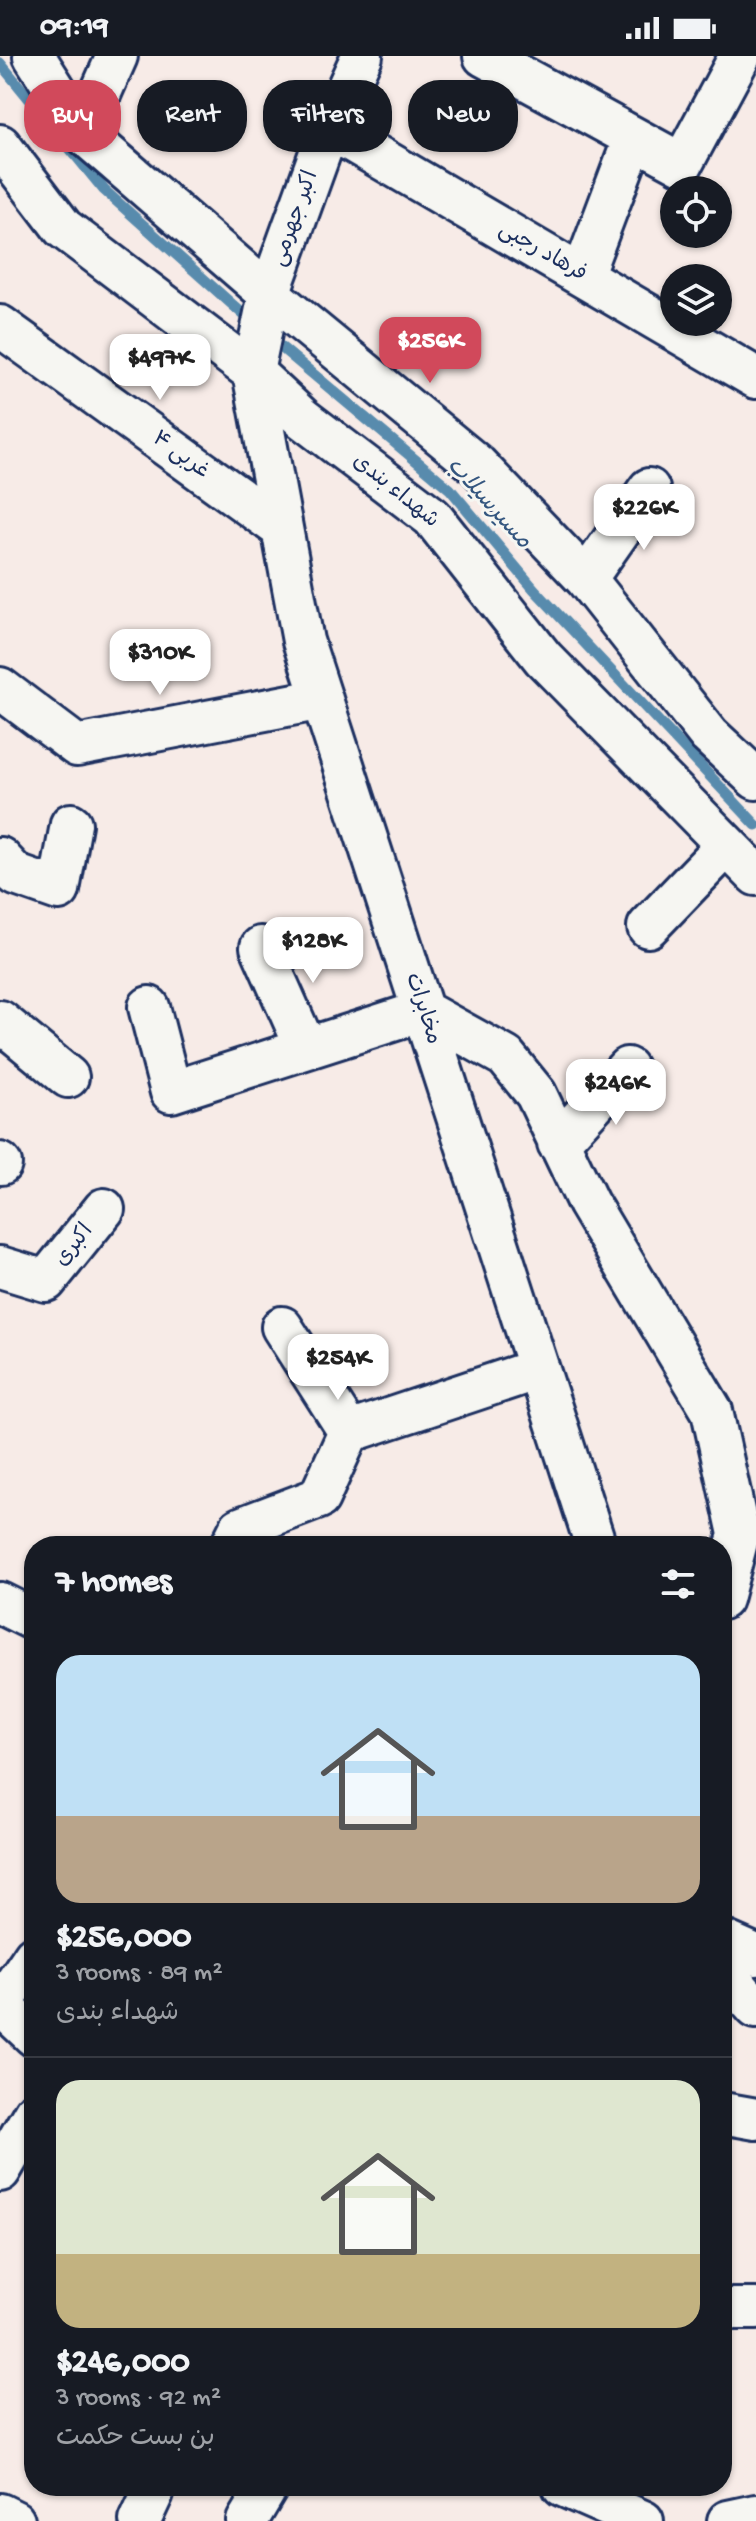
<!DOCTYPE html>
<html lang="en">
<head>
<meta charset="utf-8">
<style>
	body { margin:0; font-family:"Gochi Hand","Playpen Sans Arabic",sans-serif; background:#242831; color:#f1f3f6; height:100vh; display:flex; flex-direction:column; font-size:30px; white-space:nowrap }
	* { box-sizing:border-box; margin:0 }
	p { font-size:26px; color:#9ea1a6 }
	.icon { flex:none; width:44px; height:44px; fill:none; stroke:currentColor; stroke-width:2; stroke-linecap:round; stroke-linejoin:round }
	.map { position:relative; flex:1; overflow:hidden }
	.side { position:absolute; left:24px; top:1480px; width:708px; height:960px; display:flex; flex-direction:column; background:#171b24; border-radius:32px; box-shadow:0 2px 6px #0004 }
	.side>* { flex:none }
	.hud { position:absolute; left:24px; top:24px; width:708px; height:72px; display:flex; gap:16px }
	.tools { position:absolute; left:660px; top:120px; display:grid; gap:16px }
	.tools a { display:grid; place-items:center; width:72px; height:72px; border-radius:50%; background:#171b24; box-shadow:0 2px 6px #0004; font-size:40px }
	.price { position:absolute; translate:-50% -68px; padding:0 18px; border-radius:16px; background:#fff; color:#222; font-size:26px; line-height:52px; filter:drop-shadow(0 2px 4px #0008) }
	.price::after { content:''; position:absolute; left:50%; top:48px; width:24px; height:18px; margin-left:-12px; background:inherit; clip-path:polygon(0 0,100% 0,50% 100%) }
	.price.active { background:#d1495b; color:#fff }
	ul { padding:0; list-style:none }
	li { display:grid; align-content:center; gap:16px; height:424px; padding:0 32px }
	li+li { border-top:2px solid #363941 }
	li span { display:grid; place-items:center; height:248px; border-radius:24px; color:#555 }
	li>.icon { margin-inline-start:auto }
	span .icon { width:144px; height:144px; fill:#fffc; stroke-width:1 }
	li b { font-size:34px }
	h2 { display:flex; justify-content:space-between; align-items:center; height:96px; padding:0 32px; font-size:34px }
	.pill { padding:0 28px; border-radius:32px; background:#171b24; box-shadow:0 2px 6px #0004; font-size:28px; line-height:72px }
	.pill.active { background:#d1495b; color:#fff }
	.status { display:flex; justify-content:space-between; align-items:center; height:56px; padding:0 40px; background:#171b24; direction:ltr }
	.status svg { height:22px; fill:currentColor }
	.map>svg:first-child { display:block }
</style>
</head>
<body>
<div class="status"><b>09:19</b><svg viewBox="0 0 49 12"><path d="M0 12V9h3v3zM5 12V6h3v6zM10 12V3h3v9zM15 12V0h3v12zM26 1h20v11H26zM47 4h2v5h-2z"/></svg></div>
<div class="map">
<svg width="756" height="2465" viewBox="0 0 756 2465">
	<rect width="100%" height="100%" fill="#f7ebe7"/>
	<filter id="ink" filterUnits="userSpaceOnUse"><feTurbulence type="fractalNoise" baseFrequency=".0125" numOctaves="2"/><feDisplacementMap in="SourceGraphic" scale="16" xChannelSelector="R" yChannelSelector="G"/><feConvolveMatrix kernelMatrix="1 2 1 2 8 2 1 2 1" color-interpolation-filters="sRGB"/></filter>
	<g filter="url(#ink)">
		<g fill="none" stroke-linecap="round" stroke-linejoin="round">
			<!-- stream -->
			<path stroke="#588bad" stroke-width="11" d="M0,7l104,127 149,133
				M269,281l181,152 84,100 222,236"/>
			<!-- minor casing -->
			<g stroke="#1b2f5e" stroke-width="46">
				<path id="minor" d="M34,0l49,77 186,161 208,171 109,114 123,156 47,44
					M362,0l-33,72 -60,166 -16,78 50,269 293,905
					M484,0l198,108 58,-108
					M329,72l427,250
					M83,77l34,-77
					M0,89l63,83 190,144 49,46 130,99 111,141 213,217
					M582,220l52,-138
					M0,270l282,203
					M586,523l63,-90
					M0,632l77,58 245,-47
					M0,802l16,17 43,15 12,-66
					M648,871l78,-81
					M261,891l45,101
					M149,951l22,85 252,-81 83,46 30,37 52,109 124,208 27,123 -17,65
					M0,965l68,56
					M558,1087l69,-75
					M0,1107l1,1
					M0,1211l46,14 58,-72
					M282,1271l67,105
					M231,1490l9,-18 79,-30 30,-66 189,-63
					M0,1547l34,17
					M722,1884l34,15
					M722,1914l34,38
					M1,1949l33,31
					M0,1950l34,-50
					M722,2057l34,6
					M0,2115l34,-58
					M722,2253h34
					M563,2430l80,35
					M0,2458l14,7
					M140,2465l13,-28
					M247,2465l21,-35
					M728,2465l28,-6"/>
			</g>
			<!-- minor -->
			<use href="#minor" stroke="#f6f6f2" stroke-width="40"/>
		</g>
	</g>
	<g text-anchor="middle" dominant-baseline="central" stroke-width="6" stroke-linejoin="round" paint-order="stroke">
		<!-- street labels -->
		<g font-size="22" fill="#1b2f5e" stroke="#f6f6f2">
			<text transform="translate(296 163) rotate(-70)">اکبر جهرمی</text>
			<text transform="translate(542 197) rotate(30)">فرهاد رجبی</text>
			<text transform="translate(180 400) rotate(36)">۴ غربی</text>
			<text transform="translate(395 436) rotate(39)">شهداء بندی</text>
			<text transform="translate(422 953) rotate(72)">مخابرات</text>
			<text transform="translate(75 1190) rotate(-51)">اکبری</text>
		</g>
		<!-- water labels -->
		<g font-size="24" font-style="italic" fill="#34567f" stroke="#f6f6f2">
			<text transform="translate(488 448) rotate(48)">مسیرسیلاب</text>
		</g>
	</g>
</svg>
<div class="tools">
<a><svg class="icon" aria-label="locate" viewBox="0 0 24 24"><circle cx="12" cy="12" r="6"/><path d="M12 2v4M12 18v4M2 12h4M18 12h4"/></svg></a>
<a><svg class="icon" aria-label="layers" viewBox="0 0 24 24"><path d="M12 4l9 5-9 5-9-5zM3 14l9 5 9-5"/></svg></a>
</div>
<b class="price active" style="left:430px;top:329px">$256K</b>
<b class="price" style="left:160px;top:346px">$497K</b>
<b class="price" style="left:644px;top:496px">$226K</b>
<b class="price" style="left:160px;top:641px">$310K</b>
<b class="price" style="left:313px;top:929px">$128K</b>
<b class="price" style="left:616px;top:1071px">$246K</b>
<b class="price" style="left:338px;top:1346px">$254K</b>
<div class="hud">
<a class="pill active">Buy</a>
<a class="pill">Rent</a>
<a class="pill">Filters</a>
<a class="pill">New</a>
</div>
<section class="side">
<h2>7 homes<svg class="icon" aria-label="filters" viewBox="0 0 24 24"><path d="M4 7h16M4 17h16"/><circle cx="9" cy="7" r="2"/><circle cx="15" cy="17" r="2"/></svg></h2>
<ul>
<li><span style="background:linear-gradient(#bfe0f5 65%,#b9a48a 0)"><svg class="icon" aria-label="home" viewBox="0 0 24 24"><path d="M3 11l9-7 9 7M6 9v11h12V9"/></svg></span><div><b>$256,000</b><p>3 rooms · 89 m²</p><p>شهداء بندی</p></div></li>
<li><span style="background:linear-gradient(#dfe7d0 70%,#c2b280 0)"><svg class="icon" aria-label="home" viewBox="0 0 24 24"><path d="M3 11l9-7 9 7M6 9v11h12V9"/></svg></span><div><b>$246,000</b><p>3 rooms · 92 m²</p><p>بن بست حکمت</p></div></li>
</ul>
</section>
</div>
</body>
</html>
